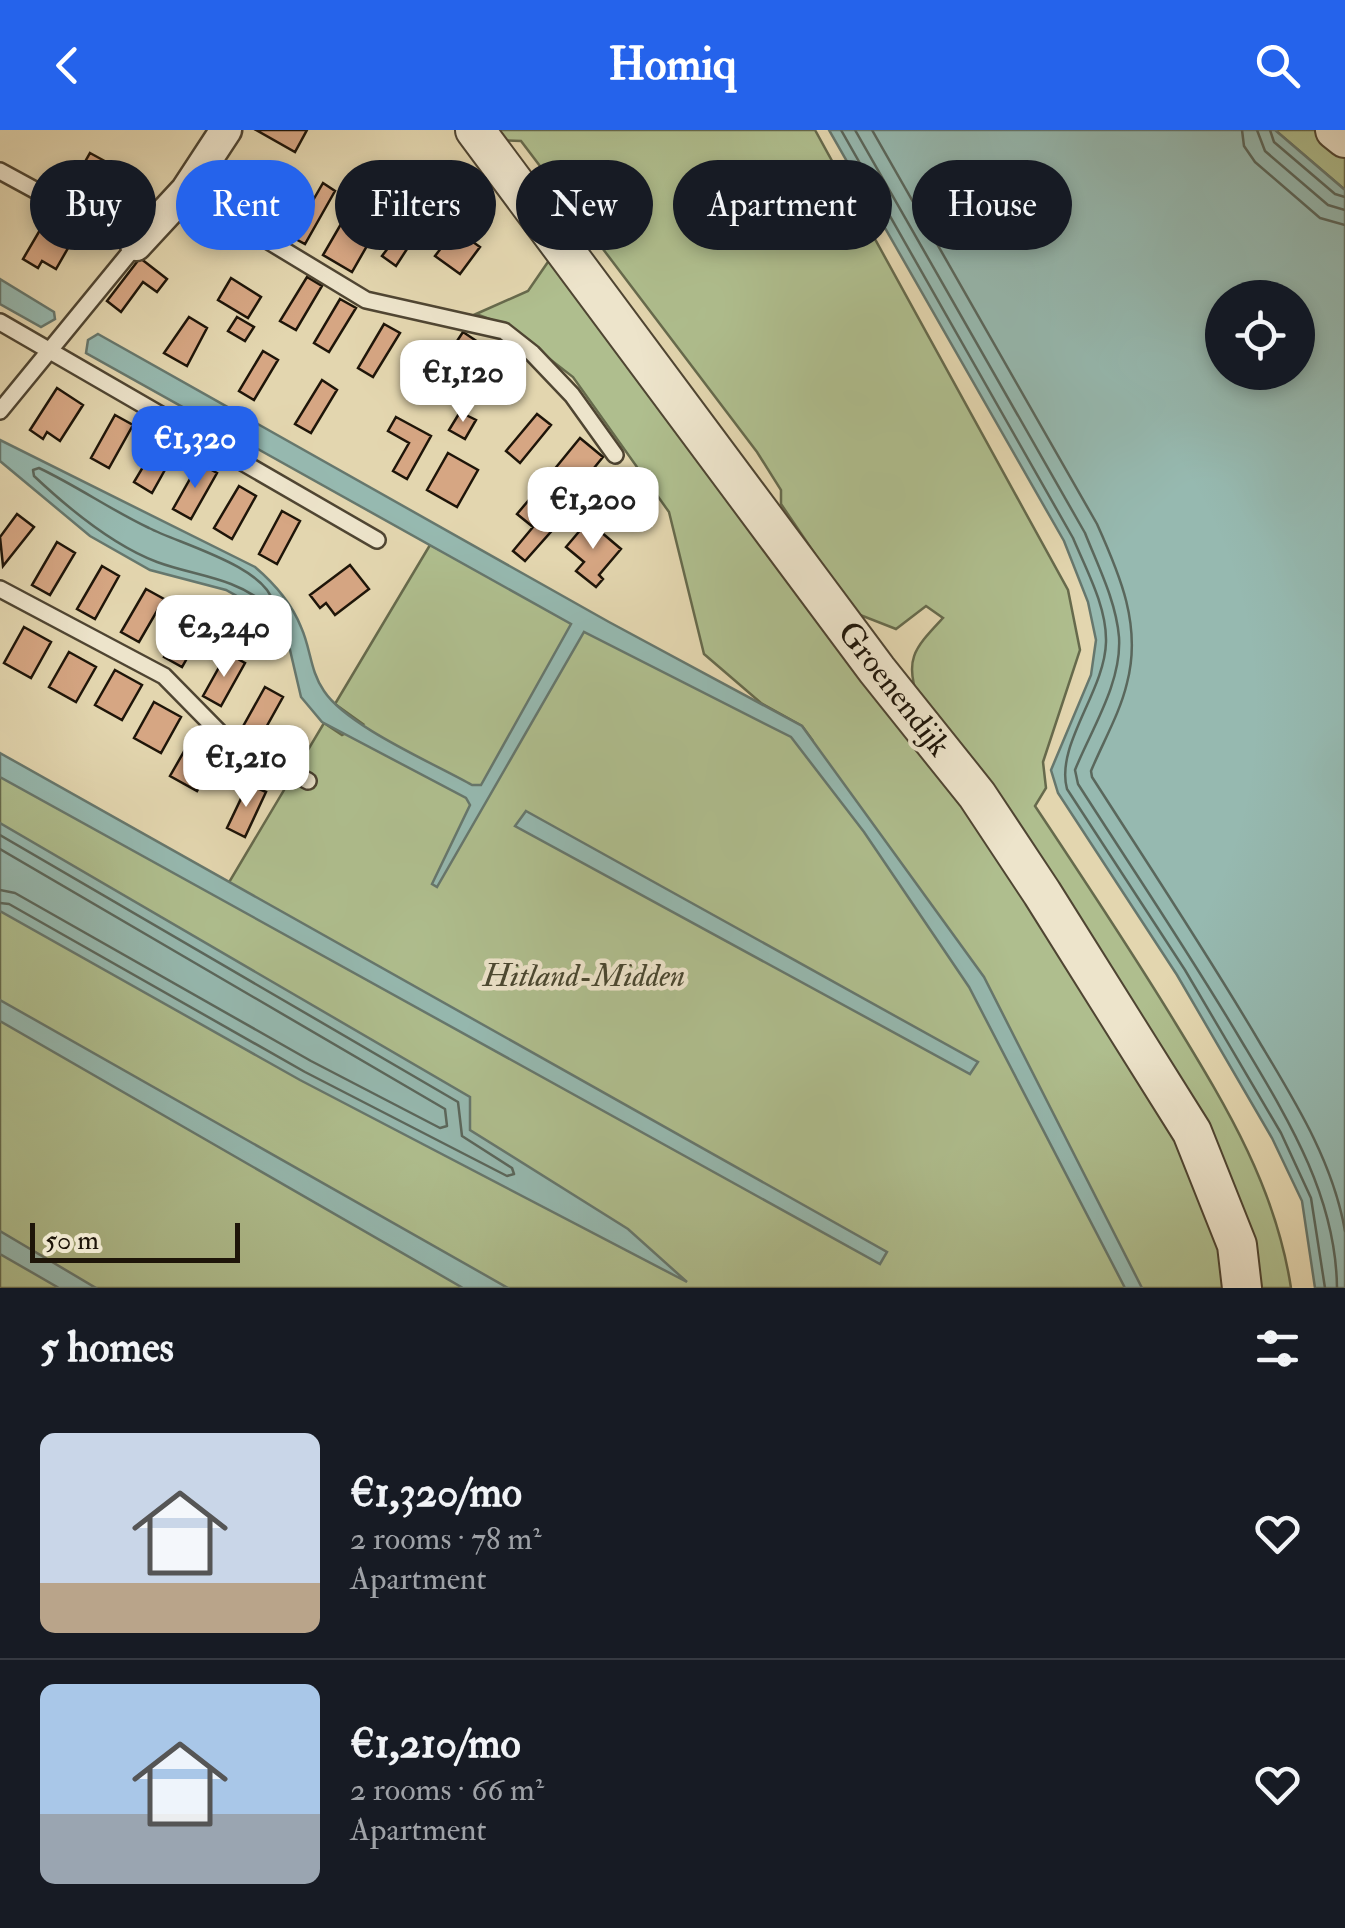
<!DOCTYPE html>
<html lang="en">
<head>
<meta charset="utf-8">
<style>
	body { margin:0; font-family:"IM FELL Double Pica",serif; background:#242831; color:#f1f3f6; height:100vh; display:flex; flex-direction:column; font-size:38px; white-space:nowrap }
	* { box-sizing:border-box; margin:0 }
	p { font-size:32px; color:#9ea1a6 }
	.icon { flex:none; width:55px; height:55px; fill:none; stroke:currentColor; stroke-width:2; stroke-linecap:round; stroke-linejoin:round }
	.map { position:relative; height:1158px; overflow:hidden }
	.sheet { display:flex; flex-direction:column; background:#171b24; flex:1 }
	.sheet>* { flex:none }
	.top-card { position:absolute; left:30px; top:30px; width:1285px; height:90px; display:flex; gap:20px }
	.fabs { position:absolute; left:1205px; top:150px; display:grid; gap:20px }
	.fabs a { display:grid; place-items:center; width:110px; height:110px; border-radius:50%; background:#171b24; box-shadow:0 5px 15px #0003; font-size:50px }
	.scale { position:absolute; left:30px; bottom:25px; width:210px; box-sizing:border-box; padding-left:10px; border:5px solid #1e1509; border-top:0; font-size:28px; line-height:35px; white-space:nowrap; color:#1e1509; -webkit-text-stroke:8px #ede4cb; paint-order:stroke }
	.price { position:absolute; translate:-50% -85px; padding:0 22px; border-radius:20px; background:#fff; color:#222; font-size:32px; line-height:65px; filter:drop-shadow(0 2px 5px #0008) }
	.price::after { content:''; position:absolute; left:50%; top:60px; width:30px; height:22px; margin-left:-15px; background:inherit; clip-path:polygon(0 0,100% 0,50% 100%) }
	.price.current { background:#2563eb; color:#fff }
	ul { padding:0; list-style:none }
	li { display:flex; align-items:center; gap:30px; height:250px; padding:0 40px }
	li+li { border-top:2px solid #363941 }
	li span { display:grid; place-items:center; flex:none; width:280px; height:200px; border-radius:15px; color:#555 }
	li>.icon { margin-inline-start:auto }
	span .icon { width:120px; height:120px; fill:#fffc; stroke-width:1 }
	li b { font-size:42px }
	h2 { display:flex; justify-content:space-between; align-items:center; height:120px; padding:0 40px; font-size:42px }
	.chip { padding:0 35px; border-radius:45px; background:#171b24; box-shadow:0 5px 15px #0003; font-size:35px; line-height:90px }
	.chip.current { background:#2563eb; color:#fff }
	header { display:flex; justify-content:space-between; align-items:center; height:130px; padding:0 40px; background:#2563eb; color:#fff; font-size:45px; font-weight:700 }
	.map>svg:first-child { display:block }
</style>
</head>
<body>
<header><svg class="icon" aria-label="back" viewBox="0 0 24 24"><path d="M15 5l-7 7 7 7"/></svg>Homiq<svg class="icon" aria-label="search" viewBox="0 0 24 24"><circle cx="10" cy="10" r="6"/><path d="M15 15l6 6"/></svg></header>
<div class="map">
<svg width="1345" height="1158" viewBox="0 0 1345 1158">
	<rect width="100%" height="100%" fill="#e3d6af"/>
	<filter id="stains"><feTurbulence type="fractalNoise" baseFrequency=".002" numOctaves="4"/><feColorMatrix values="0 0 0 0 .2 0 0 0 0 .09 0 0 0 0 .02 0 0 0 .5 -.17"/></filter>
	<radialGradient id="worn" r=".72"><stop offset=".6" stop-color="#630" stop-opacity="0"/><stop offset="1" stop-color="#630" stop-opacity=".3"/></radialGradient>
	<!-- green -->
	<path fill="#afbe8e" stroke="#666a4c" stroke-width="2.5" d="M490,0h325l253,460 12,60 -37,112 3,26 -11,18c48,72 96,144 141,218 52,85 100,165 115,264h-37l-5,-56 -330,-531c-16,-42 -4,-53 24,-83l-17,-12 -30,23 -41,-16 -74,-109v-14l-24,-38 -236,-311 -25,-1z
		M1275,0h40l30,25v35z
		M550,129l472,622 183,310 23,97h-1228v-520l266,137 -38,-21 96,-161 18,12 21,-11 -28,-20 95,-159 383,196 -11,-15 -41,-23 -57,-49 -35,-142 -96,-135 -67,-52 -30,-11 52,-23z"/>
	<!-- water -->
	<path fill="#96b9b0" stroke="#66776d" stroke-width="2.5" fill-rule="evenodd" d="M829,0h446l70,60v1098h-30l-13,-87 -30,-63 -95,-163 -119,-182 -7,-23 40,-95 5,-35 -8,-38 -24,-61zM1222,168h76v74h-76z
		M0,149l54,33 1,7 -14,8 -41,-23z
		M98,204l511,288 193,104 182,251 158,311h-17l-156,-301 -105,-155 -73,-95 -207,-105 -147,255 -5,-3 38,-79 -4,-7 -144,-76 -21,-25 -11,-47 -9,-16 -30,-30 -25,-14 -76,-20 -60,-34 -90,-75v-21l255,127c20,17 36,35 46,60 10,22 9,44 23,64 23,35 109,72 148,94h9l90,-161 -485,-271 2,-13z
		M0,623l887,499 -7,12 -880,-487z
		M526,681l452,251 -8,12 -455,-248z
		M0,693l470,274v33l158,99 59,53 -387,-202 -300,-169z
		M0,870l508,288h-45l-463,-267z
		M0,1101l96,57h-37l-59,-34z"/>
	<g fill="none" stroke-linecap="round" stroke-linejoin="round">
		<!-- shore -->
		<path stroke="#5a675c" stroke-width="2.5" d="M841,0l232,408c13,31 34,69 33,104 -1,49 -51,103 -39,147l118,181 96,163 30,65 14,90
			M855,0l230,403c13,33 31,68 34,104 3,46 -28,93 -44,133l3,14c55,86 112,170 164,258 46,77 94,154 95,246
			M872,0l225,394c23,51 45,102 30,159 -7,30 -24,59 -36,88l1,6c57,89 115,176 168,266 36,60 73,119 85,188
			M1242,0l2,16 11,16 65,56 25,7
			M1257,0l8,21 63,54 17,5
			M1270,0l4,12 61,52 10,3
			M39,338c38,18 72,42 110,60 31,16 115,38 124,74l-7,2c-33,-27 -71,-28 -109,-42 -45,-17 -88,-53 -123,-86l-1,-6z
			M0,705l458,267 4,34 50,32 2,6 -7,2 -202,-104 -296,-168 -9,-1
			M0,719l445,260 2,17 -7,2 -129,-67 -296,-168 -15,-3"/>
	</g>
	<!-- building -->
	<path fill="#d6a683" stroke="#1e1509" stroke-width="2.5" d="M256,0h51l-12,22z
		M90,23l31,17 -8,13 8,4 -9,17 -39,-21z
		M323,53l12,8 -30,53 -13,-7z
		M371,72l16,9 -35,61 -29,-17 18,-31 14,7z
		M438,87l42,30 -20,27 -25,-18 13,-17 -17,-13z
		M47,88l28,18 -19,33 -14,-8 -4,7 -15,-9z
		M394,110l13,9 -11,17 -14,-10z
		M140,128l27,21 -10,13 -14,-10 -22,30 -14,-11z
		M307,147l15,9 -26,44 -16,-9z
		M231,148l30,19 -13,21 -30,-18z
		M340,169l16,9 -27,44 -15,-9z
		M189,187l18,11 -20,38 -23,-13z
		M237,187l17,10 -9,14 -17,-10z
		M384,194l16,9 -27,44 -15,-9z
		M463,202l30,20 -16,24 -15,-10 -13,20 -15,-10z
		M263,221l15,9 -24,40 -15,-9z
		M322,250l15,10 -26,43 -16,-9z
		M57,258l26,17 -23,36 -13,-9 -4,7 -13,-9z
		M460,282l16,8 -11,19 -16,-9z
		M537,284l14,11 -31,38 -14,-12z
		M115,285l18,10 -24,43 -18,-10z
		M396,287l35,19 -24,43 -14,-8 16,-28 -21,-12z
		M580,308l23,19 -27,33 -23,-19z
		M159,310l17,10 -24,43 -18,-11z
		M448,323l30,17 -21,37 -30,-17z
		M199,333l18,10 -26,46 -18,-10z
		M239,356l17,10 -24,43 -18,-11z
		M528,371l28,25 -31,35 -12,-10 20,-24 -16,-13z
		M282,381l18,10 -23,43 -18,-10z
		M17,384l17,13 -31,39 -3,-29z
		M588,391l33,28 -22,26 4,4 -7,8 -20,-16 8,-9 -18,-15z
		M57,412l18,11 -25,42 -18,-10z
		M350,435l19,24 -34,26 -9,-12 -6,5 -10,-13z
		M102,436l17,10 -24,43 -18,-10z
		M146,459l18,10 -25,43 -18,-10z
		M188,484l18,11 -24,42 -18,-10z
		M24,497l27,15 -20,36 -27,-15z
		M69,522l27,15 -20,35 -27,-15z
		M227,523l18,10 -24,43 -18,-10z
		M115,540l27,15 -20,35 -27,-15z
		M265,557l18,10 -24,43 -18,-10z
		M154,572l27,15 -20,36 -27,-15z
		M190,611l27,15 -20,35 -27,-15z
		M248,654l18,8 -21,45 -18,-9z"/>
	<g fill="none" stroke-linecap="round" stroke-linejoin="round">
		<!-- service casing -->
		<g stroke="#4f4532" stroke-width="20">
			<path id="service" d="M0,41l136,74 -136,166
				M186,61l180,109 138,31 28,22 40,42 43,60
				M0,192l377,218
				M0,459l164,87 60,61 84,44"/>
		</g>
		<!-- minor casing -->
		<g stroke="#4f4532" stroke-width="35">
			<path id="minor" d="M136,115l50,-54 40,-61"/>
		</g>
		<!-- tertiary casing -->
		<g stroke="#4f4532" stroke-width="42">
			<path id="tertiary" d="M475,0l402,540 100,125 65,98 150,239 45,113 5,43
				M1335,0l10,8"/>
		</g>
		<!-- service -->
		<use href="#service" stroke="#ede4cb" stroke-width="15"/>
		<!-- minor -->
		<use href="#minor" stroke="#ede4cb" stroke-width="30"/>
		<!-- tertiary -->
		<use href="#tertiary" stroke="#ede4cb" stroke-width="38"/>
	</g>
	<g text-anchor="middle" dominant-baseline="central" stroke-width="9" stroke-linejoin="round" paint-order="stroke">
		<!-- street labels -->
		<g font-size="32" fill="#1e1509" stroke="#ede4cb">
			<text transform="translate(894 559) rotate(52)">Groenendijk</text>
		</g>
		<!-- park labels -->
		<g font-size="32" font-style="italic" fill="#4a4831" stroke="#ede4cb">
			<text x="584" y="846">Hitland-Midden</text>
		</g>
	</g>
	<rect width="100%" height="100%" filter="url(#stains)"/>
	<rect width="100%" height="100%" fill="url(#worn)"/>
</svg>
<div class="fabs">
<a><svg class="icon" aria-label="locate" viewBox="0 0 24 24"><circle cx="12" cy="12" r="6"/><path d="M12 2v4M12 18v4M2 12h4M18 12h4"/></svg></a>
</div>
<div class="scale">50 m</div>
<b class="price" style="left:463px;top:295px">€1,120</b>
<b class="price current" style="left:195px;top:361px">€1,320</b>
<b class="price" style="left:593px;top:422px">€1,200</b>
<b class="price" style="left:224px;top:550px">€2,240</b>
<b class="price" style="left:246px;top:680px">€1,210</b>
<div class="top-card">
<a class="chip">Buy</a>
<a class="chip current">Rent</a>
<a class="chip">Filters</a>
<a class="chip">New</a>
<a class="chip">Apartment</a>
<a class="chip">House</a>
</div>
</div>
<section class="sheet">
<h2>5 homes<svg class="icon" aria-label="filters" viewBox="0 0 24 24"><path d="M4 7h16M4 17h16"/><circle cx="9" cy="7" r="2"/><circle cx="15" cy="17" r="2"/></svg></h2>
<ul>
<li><span style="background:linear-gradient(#c9d6e8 75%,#b9a48a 0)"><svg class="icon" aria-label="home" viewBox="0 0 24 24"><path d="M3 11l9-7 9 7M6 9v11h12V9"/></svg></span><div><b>€1,320/mo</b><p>2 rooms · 78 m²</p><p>Apartment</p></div><svg class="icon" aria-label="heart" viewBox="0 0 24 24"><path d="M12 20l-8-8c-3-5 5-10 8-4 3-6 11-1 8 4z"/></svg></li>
<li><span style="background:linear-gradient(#a9c7e8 65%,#9aa5b1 0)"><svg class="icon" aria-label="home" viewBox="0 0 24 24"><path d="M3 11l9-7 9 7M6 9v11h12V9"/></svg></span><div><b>€1,210/mo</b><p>2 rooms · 66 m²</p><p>Apartment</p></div><svg class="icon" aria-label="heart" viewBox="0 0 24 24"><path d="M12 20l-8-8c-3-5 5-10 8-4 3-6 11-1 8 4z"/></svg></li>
</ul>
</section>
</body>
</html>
